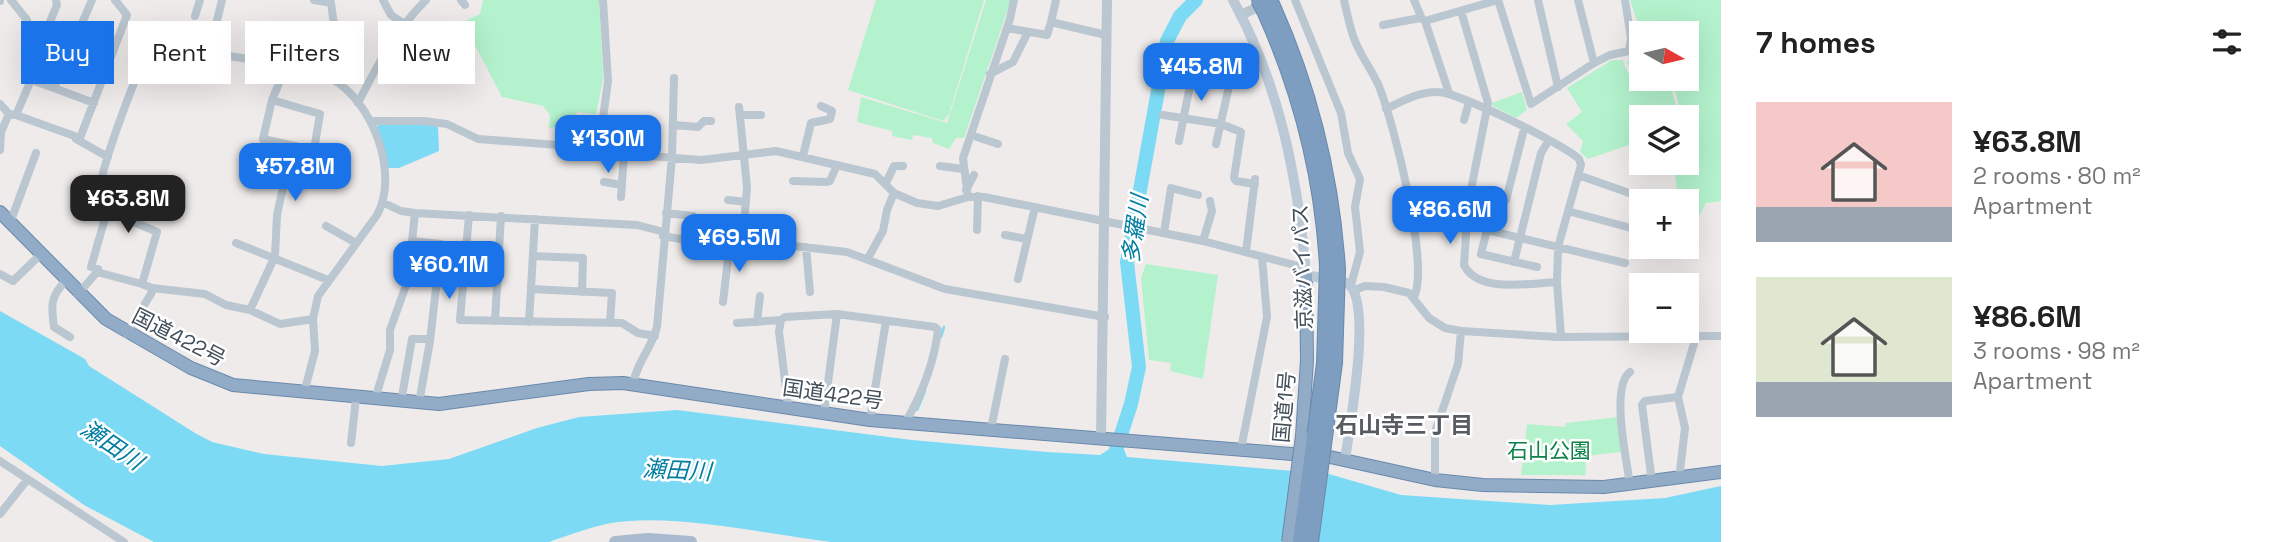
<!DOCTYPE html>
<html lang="en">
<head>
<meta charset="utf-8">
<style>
	body { margin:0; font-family:"Space Grotesk","Noto Sans JP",sans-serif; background:#f2f2f2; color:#222; height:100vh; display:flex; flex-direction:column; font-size:26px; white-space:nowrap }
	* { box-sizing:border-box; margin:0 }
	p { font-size:23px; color:#767676 }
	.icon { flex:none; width:38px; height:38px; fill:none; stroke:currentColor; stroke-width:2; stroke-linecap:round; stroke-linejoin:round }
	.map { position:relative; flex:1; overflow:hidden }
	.drawer { display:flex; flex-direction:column; background:#fff; width:560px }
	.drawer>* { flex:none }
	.guide { position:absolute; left:21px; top:21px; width:665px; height:63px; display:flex; gap:14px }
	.needle { width:46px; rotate:98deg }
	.controls { position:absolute; left:1629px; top:21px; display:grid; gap:14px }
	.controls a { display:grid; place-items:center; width:70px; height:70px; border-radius:0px; background:#fff; box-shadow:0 7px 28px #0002; font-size:35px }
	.price { position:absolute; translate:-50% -60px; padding:0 16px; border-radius:14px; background:#1a73e8; color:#fff; font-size:23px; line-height:46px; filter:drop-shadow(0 2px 4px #0008) }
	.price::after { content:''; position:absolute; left:50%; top:42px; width:21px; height:16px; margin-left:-10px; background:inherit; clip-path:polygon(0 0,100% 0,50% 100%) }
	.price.on { background:#222; color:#fff }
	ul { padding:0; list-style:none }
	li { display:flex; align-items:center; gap:21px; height:175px; padding:0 35px }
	li span { display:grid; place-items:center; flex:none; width:196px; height:140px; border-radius:0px; color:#555 }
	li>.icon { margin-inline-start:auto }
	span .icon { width:84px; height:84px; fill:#fffc; stroke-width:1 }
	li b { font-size:30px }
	h2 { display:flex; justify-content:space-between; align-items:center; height:84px; padding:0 35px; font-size:30px }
	.tag { padding:0 24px; border-radius:0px; background:#fff; box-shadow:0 7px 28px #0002; font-size:24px; line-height:63px }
	.tag.on { background:#1a73e8; color:#fff }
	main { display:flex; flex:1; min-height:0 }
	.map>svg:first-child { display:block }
</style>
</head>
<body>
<main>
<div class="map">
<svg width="1721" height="542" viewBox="0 0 1721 542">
	<rect width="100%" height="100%" fill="#efebeb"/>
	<!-- green -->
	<path fill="#b3f2cc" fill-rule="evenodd" d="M483,0h116l4,79 -7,35 -18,-2 -9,9 -20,8 1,-14 -7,-9 -41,-9 -39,-75 17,-8z
		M876,0h108l-35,114 -6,7 -95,-31z
		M986,0h25l-47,138h-8l-7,11 -16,-6 -1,-5 -19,-3 -1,5 -20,-4v-5l-35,-9 4,-25 86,26z
		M1630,0h91v201l-15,2 -7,13 -9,5 -3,-1v-19h-9l-4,-38h13v-46h-5l-8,-30c-22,-1 -37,-3 -47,-25l9,-4 5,-24zM1642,33h45v46h-45z
		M1612,60h11c6,25 26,31 49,31l7,26h-37l-1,24 -53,18 -8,-7 3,-11 -17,-17 16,-12 -15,-24z
		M1522,92l5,18 -11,8 -23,-12 -1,-3z
		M1146,264l72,11 -15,104 -33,-8 1,-8 -22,-3 -8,-82z
		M1619,417l3,35 -37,4 1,19h-65l6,-51 38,3 1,-4z"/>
	<!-- water -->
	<path fill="#7cdaf4" d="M425,124l13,2 1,25 -40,17h-11l-12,-39 2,-4z
		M0,311l85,48 4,7 106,67 17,9 52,12 118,12 67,-7 88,-31 42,-11 98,-7 235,30 135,12 53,3 14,-9 9,1 4,10 202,17 72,21 149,10 115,-7 56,-12v56h-890c-67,-8 -155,-29 -220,-19 -21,4 -42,12 -62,19h-395l-70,-37 -84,-59z"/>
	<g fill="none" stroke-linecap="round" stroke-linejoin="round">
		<!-- stream -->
		<path stroke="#7cdaf4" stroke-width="2.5" d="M941,337l3,-10
			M917,410l8,-19"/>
		<!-- river -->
		<path stroke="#7cdaf4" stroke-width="14" d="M1116,450l15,-46 8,-37 -12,-105 40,-221 13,-25 16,-16"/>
		<!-- trunk casing -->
		<g stroke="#6989ac" stroke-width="14">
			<path id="trunk" d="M0,212l106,107 85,49 42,17 206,19 150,-20 34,-1 247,37 460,37 105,23 48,5 121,2 117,-15
				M1302,436l5,-76 -1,-85"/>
		</g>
		<!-- motorway casing -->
		<g stroke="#6989ac" stroke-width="16">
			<path id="motorway" d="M1273,6c38,85 59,171 65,263
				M1264,11c37,82 58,166 63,255"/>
		</g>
		<!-- minor -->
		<path stroke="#bac6d0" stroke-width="8" d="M11,0l16,20
			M92,0l-38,88 40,15
			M383,0l8,15 12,8
			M461,0l4,5
			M1056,0l-5,22 55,13
			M1295,0l46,113 7,40 12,26 -5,28 5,45 -9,33
			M1344,0c3,13 6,29 11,41 6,15 16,28 23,43 15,35 52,181 36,213
			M1414,0l8,19
			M1538,0l20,87
			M1578,0l16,63
			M0,1v-1
			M1461,11l27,92 -20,102 -4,60c14,29 66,18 93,17
			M195,16l5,-16
			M1383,25l37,-7
			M276,27l32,4 7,16 -1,26
			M1007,28l40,7 4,-13
			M209,53l13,-53
			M30,69l27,-64 -1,-5
			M990,74l23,-12 15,-30
			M1449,93l-24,-72 73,-21 33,104 63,-41 16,-8 19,-4 2,-13 -6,-38
			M272,100l48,14 -6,36
			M358,103c20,-39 37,-72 68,-103
			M0,104l9,10
			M739,107l8,80 -2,25
			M1386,109c16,-8 32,-17 51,-17 20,-1 126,52 142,67l2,6 -23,82 -1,35 4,55
			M16,115l64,23 47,-123 -12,-15
			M740,115h21
			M1163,115l58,9 20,8 -7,46 2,3 19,3
			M1464,120l5,-18
			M372,121h52l23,3 31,15 121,9 25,6 77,6 75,-9 99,23 19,19 23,10 21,3 30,-9h16l219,44 103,27
			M674,125l24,2 6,-6h7
			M971,135l27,9
			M76,139l32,18
			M1179,141l16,-81
			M1216,144l16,-71 26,-19
			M599,148l9,-67 -5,-81
			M0,150l1,-18 8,-18 7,1 15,-35 23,8
			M322,152l-59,-13 9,-39 10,-24 32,-3 18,6
			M803,156l8,-33 19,-4 2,-8 -11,-5
			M940,166l23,3
			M1578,175l74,26
			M793,181l33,1 4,-1 7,-16
			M604,182l18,3
			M886,183l8,-17h9
			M966,190l8,-15
			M621,197l3,-43
			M968,197l-5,-39 47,-139 4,-19
			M1470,197l32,6 4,-3 18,-71
			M728,200l18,2
			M384,203l17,8 14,2 222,12 27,7
			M1568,211l74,20
			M415,213l-3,28 29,3 -11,97 -11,62
			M666,213l27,3
			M469,215l-9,105 162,3 16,10 17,3
			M10,223l26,-70
			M326,226l30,17
			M977,230l1,-34
			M1164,233l7,-45 27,7
			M1005,235l22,4
			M663,236l35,6 52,-1 97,11 98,37 160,28
			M1203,241l9,-30 -2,-10
			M236,243l92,37
			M806,247l4,45
			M1246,252l9,-73
			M533,256l50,2 -1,34
			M868,258l15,-27 4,-21 7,-17
			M1514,262l27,-109 8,-13
			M1537,267l-56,-13 6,-24 138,33
			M97,272l1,-3 -7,-2 17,-59
			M0,274l13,7 27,-26
			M1018,279l17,-72
			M66,281c-16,15 -15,25 -12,46l16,10
			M152,288l53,6 21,11 24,5 25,-54 2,-41 15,-69
			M531,289l81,4 -2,30
			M1355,290l10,-4 19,1 25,6 20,25 16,10 16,3 96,6 164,-1
			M78,294l19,-22 45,12
			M723,302l7,-61
			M250,310l30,14 33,-5
			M495,321l6,-105
			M529,322l6,-103
			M757,322l3,-26
			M737,323l44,-3
			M127,334l25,-42v-4l-10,-4 15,-52 -32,-14v-3l-25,-13c-8,-20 42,-138 52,-165l57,16 46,7 26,20
			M633,385c3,-22 19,-37 24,-58l15,-170 2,-79
			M304,393l11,-42 -2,-32 5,-23 59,-81c23,-42 -5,-114 -45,-136l4,-39 -5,-37 -17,-3
			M375,399l15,-49v-20l19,-53
			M401,402l11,-63h18
			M788,407l-9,-76 2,-11 4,-3 52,-3 98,13 3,3c-4,34 -16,64 -33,93
			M824,413l13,-99
			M870,420l16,-99
			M991,429l14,-70
			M351,443l5,-45
			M1241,449l26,-132 -5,-60
			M0,461l124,81
			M1679,479l6,-51 -7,-31 18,-60
			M1435,480v-48l23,-68 3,-33
			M1652,482l-10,-77 3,-4 33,-4
			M1630,485c-3,-24 -20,-98 0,-113
			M0,514l27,-34"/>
		<!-- tertiary -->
		<path stroke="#bac6d0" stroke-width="10" d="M1241,15l25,-12
			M1101,437l6,-437"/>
		<!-- secondary -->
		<path stroke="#bbc9d7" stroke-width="10" d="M1233,0c47,86 65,179 73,275l41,8c27,16 2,146 -2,177"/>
		<!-- primary -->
		<path stroke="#a8bbce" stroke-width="12" d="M615,542l33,-3 43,3"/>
		<!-- trunk -->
		<use href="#trunk" stroke="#92acc7" stroke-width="12"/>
		<!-- motorway -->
		<use href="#motorway" stroke="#7d9ec0" stroke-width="14"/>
		<!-- trunk-bridge casing -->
		<g stroke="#6989ac" stroke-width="14" stroke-linecap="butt">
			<path id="trunk-bridge" d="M1288,542l14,-106"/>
		</g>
		<!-- motorway-bridge casing -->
		<g stroke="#6989ac" stroke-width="16" stroke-linecap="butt">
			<path id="motorway-bridge" d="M1258,0l6,11
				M1270,0l3,6
				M1300,542l24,-179 3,-97
				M1311,542l24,-179 3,-94"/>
		</g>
		<!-- trunk-bridge -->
		<use href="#trunk-bridge" stroke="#92acc7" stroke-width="12"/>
		<!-- motorway-bridge -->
		<use href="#motorway-bridge" stroke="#7d9ec0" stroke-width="14"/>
	</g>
	<g text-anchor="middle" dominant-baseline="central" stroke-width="5" stroke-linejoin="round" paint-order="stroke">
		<!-- street labels -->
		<g font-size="21" fill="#424f5a" stroke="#fff">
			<text transform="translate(1302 267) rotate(-92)">京滋バイパス</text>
			<text transform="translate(179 337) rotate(27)">国道422号</text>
			<text transform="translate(833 394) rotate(8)">国道422号</text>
			<text transform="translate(1284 407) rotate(-85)">国道1号</text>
		</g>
		<!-- park labels -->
		<g font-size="21" fill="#0d8148" stroke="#fff">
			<text x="1549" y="450">石山公園</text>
		</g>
		<!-- water labels -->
		<g font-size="23" font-style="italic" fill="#027ea0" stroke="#fff">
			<text transform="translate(1135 229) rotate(-82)">多羅川</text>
			<text transform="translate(112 445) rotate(34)">瀬田川</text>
			<text transform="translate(677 470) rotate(3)">瀬田川</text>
		</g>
		<!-- neighbourhood labels -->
		<g font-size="23" font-weight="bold" fill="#585c61" stroke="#fff">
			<text x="1404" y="425">石山寺三丁目</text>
		</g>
	</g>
</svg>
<div class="controls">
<a><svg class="needle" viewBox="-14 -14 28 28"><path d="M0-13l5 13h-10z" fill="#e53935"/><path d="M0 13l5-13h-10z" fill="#767676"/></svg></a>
<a><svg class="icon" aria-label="layers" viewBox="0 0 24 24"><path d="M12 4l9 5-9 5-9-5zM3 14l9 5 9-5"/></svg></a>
<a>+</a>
<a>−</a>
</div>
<b class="price" style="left:1201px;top:103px">¥45.8M</b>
<b class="price" style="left:608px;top:175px">¥130M</b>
<b class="price" style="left:295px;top:203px">¥57.8M</b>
<b class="price on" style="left:128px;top:235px">¥63.8M</b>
<b class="price" style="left:1450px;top:246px">¥86.6M</b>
<b class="price" style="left:739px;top:274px">¥69.5M</b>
<b class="price" style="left:449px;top:301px">¥60.1M</b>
<div class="guide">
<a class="tag on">Buy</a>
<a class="tag">Rent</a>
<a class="tag">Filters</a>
<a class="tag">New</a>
</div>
</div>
<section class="drawer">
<h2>7 homes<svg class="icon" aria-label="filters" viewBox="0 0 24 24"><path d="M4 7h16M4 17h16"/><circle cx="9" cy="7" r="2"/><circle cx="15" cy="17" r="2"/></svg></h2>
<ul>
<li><span style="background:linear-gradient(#f6c9c9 75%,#9aa5b1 0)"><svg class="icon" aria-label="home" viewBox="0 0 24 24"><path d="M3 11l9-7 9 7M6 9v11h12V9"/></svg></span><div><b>¥63.8M</b><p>2 rooms · 80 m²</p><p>Apartment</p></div></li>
<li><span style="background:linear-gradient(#dfe7d0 75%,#9aa5b1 0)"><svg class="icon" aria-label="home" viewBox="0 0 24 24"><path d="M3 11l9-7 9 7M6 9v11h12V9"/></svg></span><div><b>¥86.6M</b><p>3 rooms · 98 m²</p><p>Apartment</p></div></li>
</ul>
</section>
</main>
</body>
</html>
